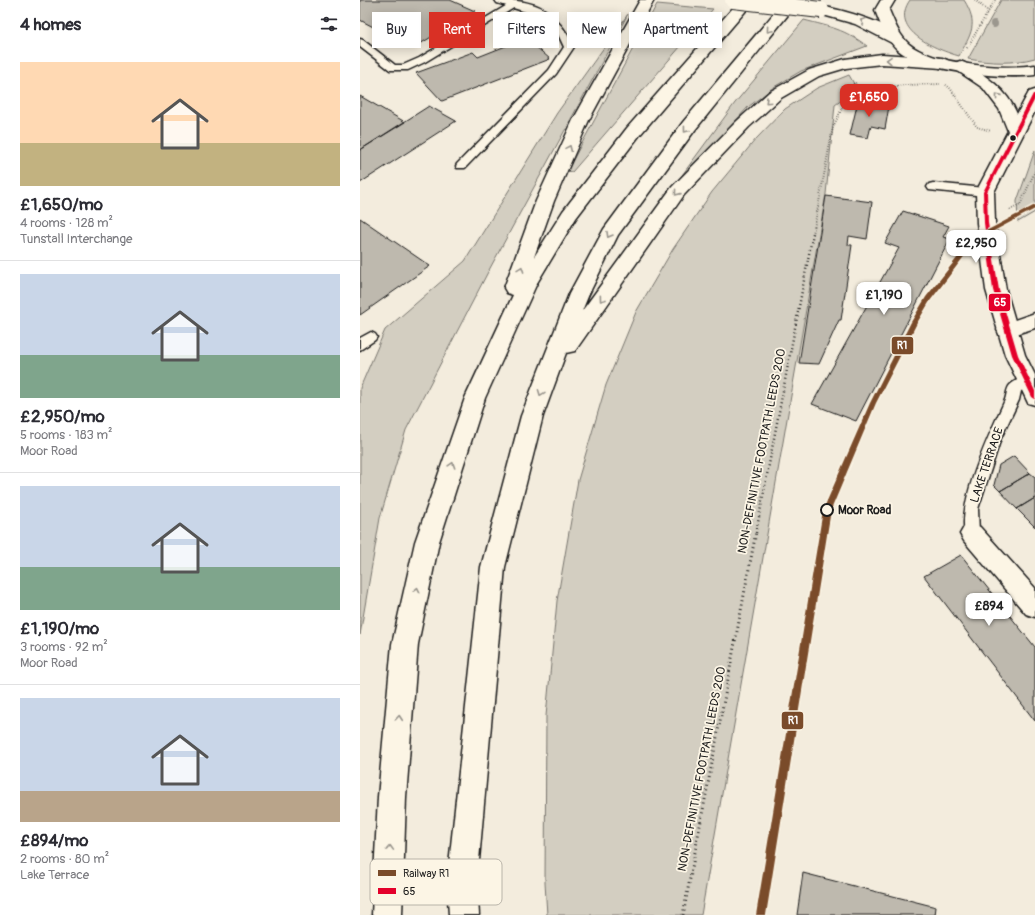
<!DOCTYPE html>
<html lang="en">
<head>
<meta charset="utf-8">
<style>
	body { margin:0; font-family:Pangolin,sans-serif; background:#f7f7f7; color:#2b2b33; height:100vh; display:flex; flex-direction:column; font-size:15px; white-space:nowrap }
	* { box-sizing:border-box; margin:0 }
	p { font-size:13px; color:#7c7c81 }
	.icon { flex:none; width:22px; height:22px; fill:none; stroke:currentColor; stroke-width:2; stroke-linecap:round; stroke-linejoin:round }
	.map { position:relative; flex:1; overflow:hidden }
	.sheet { display:flex; flex-direction:column; background:#fff; width:360px }
	.sheet>* { flex:none }
	.guide { position:absolute; left:12px; top:12px; width:380px; height:36px; display:flex; gap:8px }
	.price { position:absolute; translate:-50% -34px; padding:0 9px; border-radius:8px; background:#fff; color:#222; font-size:13px; line-height:26px; filter:drop-shadow(0 1px 2px #0008) }
	.price::after { content:''; position:absolute; left:50%; top:24px; width:12px; height:9px; margin-left:-6px; background:inherit; clip-path:polygon(0 0,100% 0,50% 100%) }
	.price.current { background:#d93025; color:#fff }
	ul { padding:0; list-style:none }
	li { display:grid; align-content:center; gap:8px; height:212px; padding:0 20px }
	li+li { border-top:1px solid #e1e1e2 }
	li span { display:grid; place-items:center; height:124px; border-radius:0px; color:#555 }
	li>.icon { margin-inline-start:auto }
	span .icon { width:72px; height:72px; fill:#fffc; stroke-width:1 }
	li b { font-size:17px }
	h2 { display:flex; justify-content:space-between; align-items:center; height:48px; padding:0 20px; font-size:17px }
	.pill { padding:0 14px; border-radius:0px; background:#fff; box-shadow:0 2px 10px #0003; font-size:14px; line-height:36px }
	.pill.current { background:#d93025; color:#fff }
	main { display:flex; flex:1; min-height:0 }
	.map>svg:first-child { display:block }
</style>
</head>
<body>
<main>
<section class="sheet">
<h2>4 homes<svg class="icon" aria-label="filters" viewBox="0 0 24 24"><path d="M4 7h16M4 17h16"/><circle cx="9" cy="7" r="2"/><circle cx="15" cy="17" r="2"/></svg></h2>
<ul>
<li><span style="background:linear-gradient(#ffd9b3 65%,#c2b280 0)"><svg class="icon" aria-label="home" viewBox="0 0 24 24"><path d="M3 11l9-7 9 7M6 9v11h12V9"/></svg></span><div><b>£1,650/mo</b><p>4 rooms · 128 m²</p><p>Tunstall Interchange</p></div></li>
<li><span style="background:linear-gradient(#c9d6e8 65%,#7fa58c 0)"><svg class="icon" aria-label="home" viewBox="0 0 24 24"><path d="M3 11l9-7 9 7M6 9v11h12V9"/></svg></span><div><b>£2,950/mo</b><p>5 rooms · 183 m²</p><p>Moor Road</p></div></li>
<li><span style="background:linear-gradient(#c9d6e8 65%,#7fa58c 0)"><svg class="icon" aria-label="home" viewBox="0 0 24 24"><path d="M3 11l9-7 9 7M6 9v11h12V9"/></svg></span><div><b>£1,190/mo</b><p>3 rooms · 92 m²</p><p>Moor Road</p></div></li>
<li><span style="background:linear-gradient(#c9d6e8 75%,#b9a48a 0)"><svg class="icon" aria-label="home" viewBox="0 0 24 24"><path d="M3 11l9-7 9 7M6 9v11h12V9"/></svg></span><div><b>£894/mo</b><p>2 rooms · 80 m²</p><p>Lake Terrace</p></div></li>
</ul>
</section>
<div class="map">
<svg width="675" height="915" viewBox="0 0 675 915">
	<rect width="100%" height="100%" fill="#f3ecdd"/>
	<filter id="ink" filterUnits="userSpaceOnUse"><feTurbulence type="fractalNoise" baseFrequency=".025" numOctaves="2"/><feDisplacementMap in="SourceGraphic" scale="8" xChannelSelector="R" yChannelSelector="G"/><feConvolveMatrix kernelMatrix="1 2 1 2 8 2 1 2 1" color-interpolation-filters="sRGB"/></filter>
	<g filter="url(#ink)">
		<!-- green -->
		<path fill="#d3cec1" stroke="#78756e" d="M550,0h54c15,24 7,34 -5,56 -21,-6 -71,-25 -49,-56z
			M641,0h34v58c-22,6 -44,5 -67,1z
			M297,4l56,5 -141,163 -5,-1z
			M268,14l-139,256 -83,160 -26,88 -20,117v-247l25,-58 80,-69 92,-148z
			M444,20c27,7 40,9 63,26l-66,25 -27,16 -26,20 -85,94 72,-98z
			M489,75l8,14 -22,16 -9,89 -125,721h-154l-2,-32 1,-167 11,-115 21,-121 28,-95 30,-73 37,-63 39,-57 44,-53 29,-30 32,-21z
			M675,150v62l-17,10 -1,-21z"/>
		<!-- building -->
		<path fill="#beb9ae" stroke="#1c1c1c" d="M0,0h90l25,11 -62,37 -53,-28z
			M166,38l24,21 -108,42 -26,-28 57,-21 5,5z
			M0,96l45,26 -45,28z
			M498,101l31,5 -4,23 -14,-3 -3,12 -18,-3z
			M69,106l27,15 -96,62v-33z
			M466,196l46,6 -5,37 -18,-3 -1,9h4l-11,75h-2l-20,44 -20,-1z
			M543,211l46,15 -6,11 7,2 -94,182 -44,-17 87,-156 -14,-5z
			M0,218l70,48 -70,49z
			M654,456l16,17 -30,18 -6,-6 5,-20z
			M670,473l5,4v21l-18,11 -17,-18z
			M675,498v29l-18,-18z
			M601,555l74,92v74l-111,-145z
			M443,873l133,34 -1,8h-138z"/>
		<g fill="none" stroke-linecap="round" stroke-linejoin="round">
			<!-- service casing -->
			<g stroke="#1c1c1c" stroke-width="3">
				<path id="service" d="M154,1l3,1 2,2 -2,2 -92,56 -17,8h-18l-30,-23v-8l3,1 32,25h8l16,-7z
					M186,15c14,4 22,20 28,32l-18,27 -91,94h-8l-1,-2 1,-2 92,-94 15,-23 -7,-15 -16,-14z
					M573,183l52,5 4,1 2,3 -2,3 -4,1 -56,-6 -2,-3 2,-3z
					M11,332l4,2 2,3 -2,3 -15,10v-12z
					M666,376l5,1 2,4 -2,4 -10,6 -2,9 -18,38 -23,71 1,25 -2,5 -5,1 -5,-1c-14,-30 24,-108 37,-137 3,-5 2,-13 6,-17 4,-4 11,-7 16,-9z"/>
			</g>
			<!-- minor casing -->
			<g stroke="#1c1c1c" stroke-width="3">
				<path id="minor" d="M135,0c18,0 47,1 58,18l-2,3 -5,1 -5,-1 -15,-9 -29,-9z
					M675,313v15l-28,9 -7,-2 -3,-5 3,-5z
					M612,524l8,3 55,61v29l-9,-3 -62,-73 -4,-7 4,-7z"/>
			</g>
			<!-- tertiary casing -->
			<g stroke="#1c1c1c" stroke-width="3">
				<path id="tertiary" d="M461,6c20,4 72,17 83,34l-2,3 -5,1 -5,-1 -37,-19 -39,-11 -2,-3 2,-3z
					M600,61l5,2c21,13 42,26 52,51l12,-22 6,-2v21l-41,81 1,31 11,67 19,65 10,20v30l-7,-2 -23,-48 -19,-65 -9,-67 -1,-31 32,-61 -9,-22 -16,-21 -28,-19 -3,-3 3,-3z"/>
			</g>
			<!-- trunk casing -->
			<g stroke="#1c1c1c" stroke-width="3">
				<path id="trunk" d="M521,0h14l-6,10c5,12 10,25 20,34 25,21 95,26 126,21v10c-32,4 -112,-3 -137,-25 -12,-11 -18,-26 -23,-40z"/>
			</g>
			<!-- motorway casing -->
			<g stroke="#1c1c1c" stroke-width="3">
				<path id="motorway" d="M280,0h14l-65,120 -35,81 -20,56 29,-46 64,-83 113,-128h15l-116,136 -63,82 -39,65 -52,115 -46,144 -21,102 -12,153 -4,118h-30l6,-118 14,-153 23,-102 50,-144 48,-103 -6,-2 -3,-5 32,-87 37,-81z
					M425,0h15l-105,130 -77,105 -29,59 -7,17 90,-124 65,-66 32,-29 40,-22 36,-11 37,-5 60,4 5,2 3,3 -3,3 -5,2 -60,-4 -36,4 -27,8 -38,22 -32,29 -65,68 -109,156 -9,2 -23,63 -38,151 -28,316 2,32h-30l-2,-32 34,-316 40,-151 48,-122 35,-65 79,-107z"/>
			</g>
			<!-- path-far2 -->
			<path stroke="#1c1c1c" stroke-width="2" stroke-dasharray="0.5 2" stroke-linecap="butt" d="M615,0l14,12
				M607,48l28,-48
				M496,83l-3,1 8,7
				M586,85l4,3 27,39 14,4
				M650,210l10,-5 15,-34
				M453,234l20,-107 12,-25 7,-6 23,-8 29,-3 36,-1"/>
			<!-- path-far1 -->
			<path stroke="#1c1c1c" stroke-width="2.5" stroke-dasharray="1 3" stroke-linecap="butt" d="M396,533l57,-300"/>
			<!-- path -->
			<path stroke="#1c1c1c" stroke-width="3" stroke-dasharray="1 3.5" stroke-linecap="butt" d="M323,915l73,-383"/>
			<!-- service -->
			<use href="#service" fill="#fcf5e5" fill-rule="evenodd"/>
			<!-- minor -->
			<use href="#minor" fill="#fcf5e5" fill-rule="evenodd"/>
			<!-- tertiary -->
			<use href="#tertiary" fill="#fcf5e5" fill-rule="evenodd"/>
			<!-- trunk -->
			<use href="#trunk" fill="#fcf5e5" fill-rule="evenodd"/>
			<!-- motorway -->
			<use href="#motorway" fill="#fcf5e5" fill-rule="evenodd"/>
			<!-- tertiary-bridge casing -->
			<g stroke="#1c1c1c" stroke-width="18" stroke-linecap="butt">
				<path id="tertiary-bridge" d="M373,0l88,10"/>
			</g>
			<!-- tertiary-bridge -->
			<use href="#tertiary-bridge" stroke="#fcf5e5" stroke-width="16"/>
			<!-- bus-1 casing -->
			<g stroke="#fcf5e5" stroke-width="3">
				<path id="bus-1" d="M673,94h2v5l-48,93 1,31 11,67 19,65 17,36v8l-3,-2 -20,-42 -19,-65 -9,-67 -1,-31z"/>
			</g>
			<!-- bus-1 -->
			<use href="#bus-1" fill="#e4002b" fill-rule="evenodd"/>
			<!-- rail-1 casing -->
			<g stroke="#fcf5e5" stroke-width="3">
				<path id="rail-1" d="M675,205v4l-45,24 -21,17 -39,51 -13,22 -41,80 -45,107 -65,405h-10l67,-405 47,-107 41,-81 15,-25 39,-49 21,-17z"/>
			</g>
			<!-- rail-1 -->
			<use href="#rail-1" fill="#7a4b2a" fill-rule="evenodd"/>
		</g>
		<!-- trees -->
		<circle fill="#9b978e" cx="634" cy="24" r="4"/>
		<!-- one-way arrows -->
		<defs><path id="oneway-chevron" d="M-2-3.5L2.5 0L-2 3.5" fill="none" stroke-width="1.6" stroke-linecap="round" stroke-linejoin="round"/></defs>
		<g stroke="#97938b">
			<use href="#oneway-chevron" transform="translate(503 21) rotate(-157)"/>
			<use href="#oneway-chevron" transform="translate(409 30) rotate(130)"/>
			<use href="#oneway-chevron" transform="translate(529 60) rotate(-177)"/>
			<use href="#oneway-chevron" transform="translate(638 96) rotate(-129)"/>
			<use href="#oneway-chevron" transform="translate(408 101) rotate(137)"/>
			<use href="#oneway-chevron" transform="translate(326 130) rotate(127)"/>
			<use href="#oneway-chevron" transform="translate(209 148) rotate(-66)"/>
			<use href="#oneway-chevron" transform="translate(317 193) rotate(129)"/>
			<use href="#oneway-chevron" transform="translate(249 235) rotate(120)"/>
			<use href="#oneway-chevron" transform="translate(161 269) rotate(-70)"/>
			<use href="#oneway-chevron" transform="translate(242 299) rotate(126)"/>
			<use href="#oneway-chevron" transform="translate(181 393) rotate(111)"/>
			<use href="#oneway-chevron" transform="translate(92 465) rotate(-72)"/>
			<use href="#oneway-chevron" transform="translate(57 590) rotate(-78)"/>
			<use href="#oneway-chevron" transform="translate(39 718) rotate(-85)"/>
			<use href="#oneway-chevron" transform="translate(30 848) rotate(-88)"/>
		</g>
	</g>
	<!-- markers -->
	<circle fill="#1c1c1c" stroke="#fcf5e5" stroke-width="1.5" cx="653" cy="138" r="3.5"/>
	<circle fill="#fcf5e5" stroke="#1c1c1c" stroke-width="2" cx="467" cy="510" r="6"/>
	<g text-anchor="middle" dominant-baseline="central" stroke-width="3.5" stroke-linejoin="round" paint-order="stroke">
		<!-- street labels -->
		<g font-size="12" fill="#1c1c1c" stroke="#fcf5e5">
			<text transform="translate(402 451) rotate(-79)">NON-DEFINITIVE FOOTPATH LEEDS 200</text>
			<text transform="translate(627 465) rotate(-71)">LAKE TERRACE</text>
			<text transform="translate(342 769) rotate(-79)">NON-DEFINITIVE FOOTPATH LEEDS 200</text>
		</g>
		<!-- stop labels -->
		<g font-size="12" font-weight="bold" fill="#1c1c1c" stroke="#fcf5e5" text-anchor="start">
			<text x="478" y="510">Moor Road</text>
		</g>
	</g>
	<!-- legend -->
	<rect x="10" y="859" width="132" height="46" rx="6" fill="#fcf5e5" stroke="#b9b4a9" stroke-width="1"/>
	<rect x="18" y="870" width="18" height="6" fill="#7a4b2a"/>
	<rect x="18" y="888" width="18" height="6" fill="#e4002b"/>
	<g font-size="11" fill="#1c1c1c">
		<text x="43" y="877">Railway R1</text>
		<text x="43" y="895">65</text>
	</g>
	<g stroke="#fcf5e5" stroke-width="1.5">
		<rect x="628" y="293" width="23" height="19" rx="4" fill="#e4002b"/>
		<rect x="531" y="336" width="23" height="19" rx="4" fill="#7a4b2a"/>
		<rect x="421" y="711" width="23" height="19" rx="4" fill="#7a4b2a"/>
	</g>
	<g font-size="11" text-anchor="middle" font-weight="bold" fill="#fff">
		<text x="640" y="306">65</text>
		<text x="542" y="349">R1</text>
		<text x="433" y="724">R1</text>
	</g>
</svg>
<b class="price current" style="left:509px;top:118px">£1,650</b>
<b class="price" style="left:616px;top:264px">£2,950</b>
<b class="price" style="left:524px;top:316px">£1,190</b>
<b class="price" style="left:629px;top:627px">£894</b>
<div class="guide">
<a class="pill">Buy</a>
<a class="pill current">Rent</a>
<a class="pill">Filters</a>
<a class="pill">New</a>
<a class="pill">Apartment</a>
</div>
</div>
</main>
</body>
</html>
